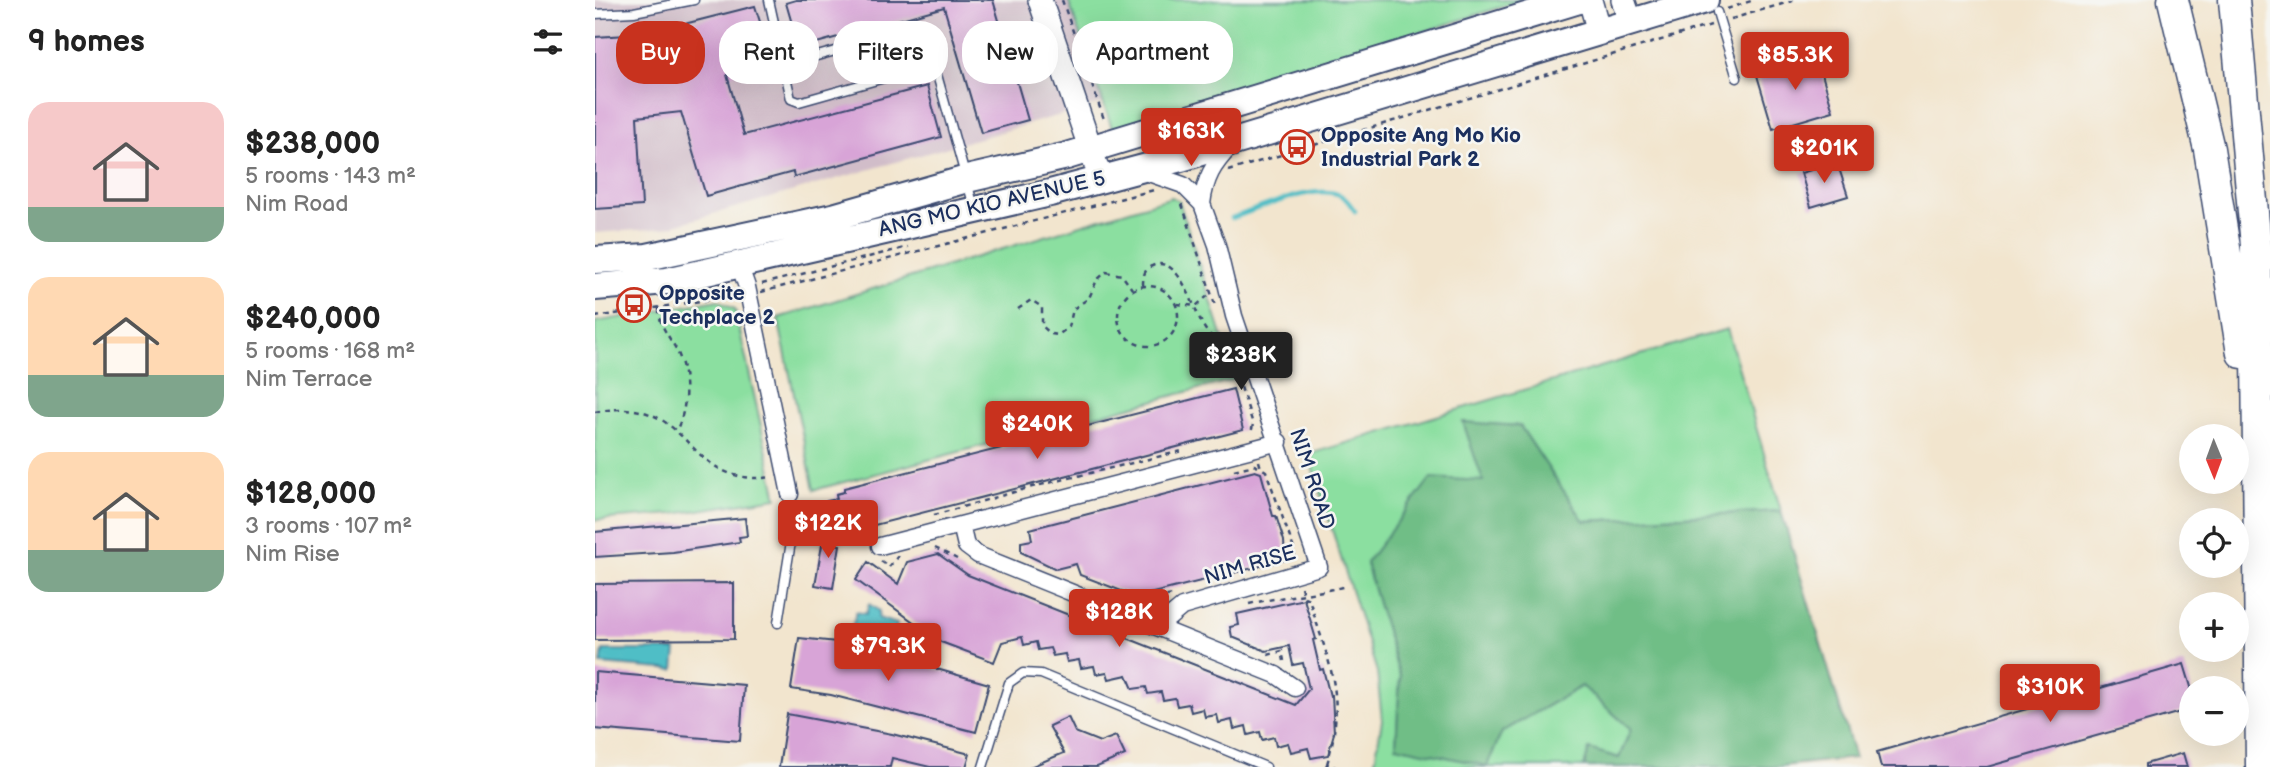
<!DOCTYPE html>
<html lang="en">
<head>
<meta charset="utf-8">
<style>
	body { margin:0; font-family:"Balsamiq Sans",sans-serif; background:#f6f6f6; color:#222; height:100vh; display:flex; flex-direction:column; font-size:26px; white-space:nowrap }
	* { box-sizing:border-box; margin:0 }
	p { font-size:23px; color:#767676 }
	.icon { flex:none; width:38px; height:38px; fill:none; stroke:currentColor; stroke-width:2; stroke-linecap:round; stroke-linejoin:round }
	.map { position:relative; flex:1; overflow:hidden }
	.details { display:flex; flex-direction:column; background:#fff; width:595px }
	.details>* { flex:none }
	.top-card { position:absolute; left:21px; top:21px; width:665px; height:63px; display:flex; gap:14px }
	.needle { width:46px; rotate:179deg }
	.tools { position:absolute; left:1584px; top:424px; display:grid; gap:14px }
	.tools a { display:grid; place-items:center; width:70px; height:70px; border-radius:50%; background:#fff; box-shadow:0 7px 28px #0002; font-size:35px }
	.price { position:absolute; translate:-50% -60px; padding:0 16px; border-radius:7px; background:#c8321e; color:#fff; font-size:23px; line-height:46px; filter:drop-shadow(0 2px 4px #0008) }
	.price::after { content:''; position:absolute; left:50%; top:42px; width:21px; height:16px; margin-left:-10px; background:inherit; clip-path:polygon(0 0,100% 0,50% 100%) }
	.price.selected { background:#222; color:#fff }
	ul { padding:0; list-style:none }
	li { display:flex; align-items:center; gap:21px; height:175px; padding:0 28px }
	li span { display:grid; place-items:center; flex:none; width:196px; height:140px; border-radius:21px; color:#555 }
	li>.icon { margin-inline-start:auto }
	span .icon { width:84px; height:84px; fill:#fffc; stroke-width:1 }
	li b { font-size:30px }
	h2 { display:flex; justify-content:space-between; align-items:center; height:84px; padding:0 28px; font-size:30px }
	.chip { padding:0 24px; border-radius:28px; background:#fff; box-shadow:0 7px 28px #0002; font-size:24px; line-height:63px }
	.chip.selected { background:#c8321e; color:#fff }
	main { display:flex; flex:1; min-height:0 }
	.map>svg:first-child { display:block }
</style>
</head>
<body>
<main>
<section class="details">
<h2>9 homes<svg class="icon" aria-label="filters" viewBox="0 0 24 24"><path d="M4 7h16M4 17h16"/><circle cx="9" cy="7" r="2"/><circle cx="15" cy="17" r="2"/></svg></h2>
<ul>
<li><span style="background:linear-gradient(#f6c9c9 75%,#7fa58c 0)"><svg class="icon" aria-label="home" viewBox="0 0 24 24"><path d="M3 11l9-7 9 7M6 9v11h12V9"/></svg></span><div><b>$238,000</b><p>5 rooms · 143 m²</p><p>Nim Road</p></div></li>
<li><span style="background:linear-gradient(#ffd9b3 70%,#7fa58c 0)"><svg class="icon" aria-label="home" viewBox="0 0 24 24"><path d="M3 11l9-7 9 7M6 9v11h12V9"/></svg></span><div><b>$240,000</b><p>5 rooms · 168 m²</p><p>Nim Terrace</p></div></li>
<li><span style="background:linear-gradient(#ffd9b3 70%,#7fa58c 0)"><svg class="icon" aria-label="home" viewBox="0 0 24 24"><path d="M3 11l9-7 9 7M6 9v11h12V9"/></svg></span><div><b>$128,000</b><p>3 rooms · 107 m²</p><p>Nim Rise</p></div></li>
</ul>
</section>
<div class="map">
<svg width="1675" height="767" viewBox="0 0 1675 767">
	<rect width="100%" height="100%" fill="#f6f6f2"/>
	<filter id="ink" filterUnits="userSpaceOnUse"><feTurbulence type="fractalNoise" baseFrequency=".0143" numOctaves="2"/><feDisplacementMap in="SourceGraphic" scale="14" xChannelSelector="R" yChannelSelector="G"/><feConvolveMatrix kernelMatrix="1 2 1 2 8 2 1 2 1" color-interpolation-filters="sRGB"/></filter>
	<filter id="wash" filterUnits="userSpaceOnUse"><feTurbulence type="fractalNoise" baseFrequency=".00686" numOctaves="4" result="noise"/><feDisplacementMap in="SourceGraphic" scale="28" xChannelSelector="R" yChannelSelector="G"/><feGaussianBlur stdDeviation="1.57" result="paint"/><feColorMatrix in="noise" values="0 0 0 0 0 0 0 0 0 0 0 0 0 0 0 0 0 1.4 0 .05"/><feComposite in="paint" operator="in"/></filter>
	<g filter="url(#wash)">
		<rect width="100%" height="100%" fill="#f2e5ce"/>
		<!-- industrial -->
		<path fill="#d1bdc9" d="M0,0h869l-800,228 -69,5z"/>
		<!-- green -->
		<path fill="#8bdfa0" stroke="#53877f" stroke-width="2" d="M473,0h455l-410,131z
			M577,197l7,4 57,178 -422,111 -36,-172z
			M123,300l17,9 42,189 -104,16 -78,6v-198z
			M1132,329l54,182 -198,10 -63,-95 -56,-3 20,58 -118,82 34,114 -4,69 106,-14 80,-46 49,43 -12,29 -30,-8 -5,17h-210l8,-47 -5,-48 -67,-212 3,-7z"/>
		<!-- forest -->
		<path fill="#70be86" stroke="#467672" stroke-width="2" d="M868,422l57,4 64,95 197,-10 74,247 -83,9h-188l5,-18 30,9 12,-29 -49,-43 -80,46 -15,34 -91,-20 4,-69 -34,-114 65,-85 52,3z"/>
		<!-- water -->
		<path fill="#50bec6" stroke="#367692" stroke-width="2" d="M274,604l10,7 -1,7 19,6 -1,5 13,3v3l15,7 -2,6 -70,-20 4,-16 10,2z
			M8,650h73l-2,20 -73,-6z"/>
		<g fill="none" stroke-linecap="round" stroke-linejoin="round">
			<!-- stream -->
			<path stroke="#50bec6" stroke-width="4.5" d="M637,218c27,-9 82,-35 108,-23 7,3 11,11 15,16"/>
		</g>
		<g id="blocks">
			<!-- building -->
			<path fill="#d8a4d7" d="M201,0h197l35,120 -47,13 -37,-126 -145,41 -13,-45z
				M160,6l18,57 -46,12 17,60 183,-49 14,51 -147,40 -1,-5 -87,24 -25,-84 -44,5 5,89 -47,3v-172l50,-3z
				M1221,54l17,57 -60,18 -17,-57z
				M1242,162l11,34 -37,11 -10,-34z
				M638,389l10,41 -376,97 -7,-6 -29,6 -4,-26 10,-2 -1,-5 8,-2v-4z
				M660,471l6,2 12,43h3l8,25 1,19 -148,37 -57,-22 -4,-11 -20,5 -35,-17v-10l11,-2 -2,-11z
				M150,518l2,18 -8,1 1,5 -67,10 -78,5v-25z
				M230,528l11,2 -3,14 7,1 -7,43 -18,-3z
				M343,554l30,21 328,130 13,-16 -6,-26 -10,2 -4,-19 -23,5 -34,-14 -2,-10 9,-2 -2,-11 67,-15 12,40 -3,1 7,30 3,-1 7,27 2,-1 2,38 -6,22 -17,3 -3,-10 -17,4 -3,-9 -12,3 -2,-9 -12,3 -2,-8 -12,3 -2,-9 -12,3 -2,-9 -13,3 -2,-8 -12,2 -2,-8 -12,3 -2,-8 -12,2 -2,-8 -12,2 -2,-8 -13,2 -2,-7 -13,2 -6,-14 -18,4 -2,-7 -11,2 -2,-8 -13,2 -2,-8 -12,2 -2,-8 -12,2 -3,-8 -12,2 -2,-8 -12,3 -2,-8 -20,5 -8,20 -53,-20 -85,-62 12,-18 30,22 9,-22z
				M139,583v56l-139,1v-56z
				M204,638l47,5 143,41 -13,48 -145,-37 -40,-6z
				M1589,664l7,23v22l-204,58h-106l-4,-15z
				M0,672l149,13 -4,56 -145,-12z
				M192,714l105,20 78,20 -4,13h-36l-38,-9 -2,9h-111z
				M473,717l7,15 25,10 16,-6 9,19 -28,12h-67l34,-14 -15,-27z
				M1588,753l4,14h-42v-3z"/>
		</g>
	</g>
	<g filter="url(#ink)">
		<use href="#blocks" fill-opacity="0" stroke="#3b4a6f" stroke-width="2"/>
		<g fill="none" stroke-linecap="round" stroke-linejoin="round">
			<!-- lane casing -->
			<g stroke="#3b4a6f" stroke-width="11">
				<path id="lane" d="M174,0l22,99 8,3 135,-38
					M1122,12l20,66
					M0,14l39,-2 60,-12
					M189,65l121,-33 16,3 13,29 40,143
					M183,623l16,-100 -4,-29
					M388,767l26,-84 14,-10 18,1 225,93"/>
			</g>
			<!-- street casing -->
			<g stroke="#3b4a6f" stroke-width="19">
				<path id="street" d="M548,171l40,14 19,19c3,-26 11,-39 28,-57
					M144,264l8,23 43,207
					M366,525l5,21 12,9 298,120 19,13
					M285,546l399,-104
					M563,627l24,-20 137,-40 -85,-251 -17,-71 -15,-41"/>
			</g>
			<!-- secondary casing -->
			<g stroke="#3b4a6f" stroke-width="26">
				<path id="secondary" d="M445,0l61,180
					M995,0l9,32
					M1028,0l8,23"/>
			</g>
			<!-- primary casing -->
			<g stroke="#3b4a6f" stroke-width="30">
				<path id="primary" d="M0,260l52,-3 186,-40 134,-38 100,-23 512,-156
					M0,287l72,-6 383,-88 131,-35 524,-158"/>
			</g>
			<!-- highway casing -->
			<g stroke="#3b4a6f" stroke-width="33">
				<path id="highway" d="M1578,0l36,149 33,204
					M1639,0l22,246 5,521"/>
			</g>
			<!-- path -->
			<path stroke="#3b4a6f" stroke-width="2.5" stroke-dasharray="5 5" stroke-linecap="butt" d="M467,0l43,122
				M1132,9l27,-9
				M1136,19l65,-19
				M633,171l483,-146
				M587,204l34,104
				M167,284l146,-37
				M548,285c0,-8 1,-16 9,-19 30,-14 43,53 56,67 4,5 14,8 20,11
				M523 316a30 30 0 1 1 60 0a30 30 0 1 1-60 0Z
				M166,292l393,-102
				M105,295l31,-6
				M582,304l19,2 15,-13
				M64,308c0,20 11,28 19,45 10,23 10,54 -1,76
				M423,309l13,-9 11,7v19l9,8 7,1 11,-8 4,-18 16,-11 8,-18 9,-8 16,3 10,14
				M0,317l139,-21
				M646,387l12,37 -2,10
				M0,412c101,-21 84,77 178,65
				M664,461l2,7 5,3 29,81 -1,8
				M639,470l20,-5 7,3
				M339,515l98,-28 150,-36
				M340,548l22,11
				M286,561l8,6 9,-11
				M706,587l3,10 5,2c20,65 38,96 18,165
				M542,602l35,-7
				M654,604c34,-8 64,-10 98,-18
				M673,655l14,-4 2,10
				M731,767l1,-3 8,3"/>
			<!-- lane -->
			<use href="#lane" stroke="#fff" stroke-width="8"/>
			<!-- street -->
			<use href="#street" stroke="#fff" stroke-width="16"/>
			<!-- secondary -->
			<use href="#secondary" stroke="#fff" stroke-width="23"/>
			<!-- primary -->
			<use href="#primary" stroke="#fff" stroke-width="26"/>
			<!-- highway -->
			<use href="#highway" stroke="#fff" stroke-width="30"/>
		</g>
	</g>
	<!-- icons -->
	<defs>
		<g id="bus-ring" transform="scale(1.75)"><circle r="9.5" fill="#f6f6f2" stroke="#c8321e" stroke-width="1.5"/><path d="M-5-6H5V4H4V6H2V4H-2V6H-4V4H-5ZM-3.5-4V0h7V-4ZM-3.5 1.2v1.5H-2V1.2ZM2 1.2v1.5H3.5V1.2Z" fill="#c8321e"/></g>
	</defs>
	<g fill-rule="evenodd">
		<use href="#bus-ring" x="702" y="147"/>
		<use href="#bus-ring" x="39" y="305"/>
	</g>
	<g text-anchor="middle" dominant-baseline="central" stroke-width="5" stroke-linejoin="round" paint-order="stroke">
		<!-- poi labels -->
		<g font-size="21" font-weight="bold" fill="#1b2f5e" stroke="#f6f6f2" text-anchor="start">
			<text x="726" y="135">Opposite Ang Mo Kio<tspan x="726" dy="24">Industrial Park 2</tspan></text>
			<text x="64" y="293">Opposite<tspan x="64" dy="24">Techplace 2</tspan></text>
		</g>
		<!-- street labels -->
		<g font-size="21" fill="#1b2f5e" stroke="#f6f6f2">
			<text transform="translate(397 204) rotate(-13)">ANG MO KIO AVENUE 5</text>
			<text transform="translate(717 479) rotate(72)">NIM ROAD</text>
			<text transform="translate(655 565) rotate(-16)">NIM RISE</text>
		</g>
	</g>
</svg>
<div class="tools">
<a><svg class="needle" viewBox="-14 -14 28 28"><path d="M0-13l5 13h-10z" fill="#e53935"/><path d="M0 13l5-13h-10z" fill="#767676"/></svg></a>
<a><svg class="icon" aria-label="locate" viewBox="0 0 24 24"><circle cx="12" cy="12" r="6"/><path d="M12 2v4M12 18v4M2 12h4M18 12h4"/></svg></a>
<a>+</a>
<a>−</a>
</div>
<b class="price" style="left:1200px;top:92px">$85.3K</b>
<b class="price" style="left:596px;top:168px">$163K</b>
<b class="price" style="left:1229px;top:185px">$201K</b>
<b class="price selected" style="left:646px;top:392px">$238K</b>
<b class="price" style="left:442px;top:461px">$240K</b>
<b class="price" style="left:233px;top:560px">$122K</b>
<b class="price" style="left:524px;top:649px">$128K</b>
<b class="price" style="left:293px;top:683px">$79.3K</b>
<b class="price" style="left:1455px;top:724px">$310K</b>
<div class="top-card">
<a class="chip selected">Buy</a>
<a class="chip">Rent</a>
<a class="chip">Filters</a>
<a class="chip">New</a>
<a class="chip">Apartment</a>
</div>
</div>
</main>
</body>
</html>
